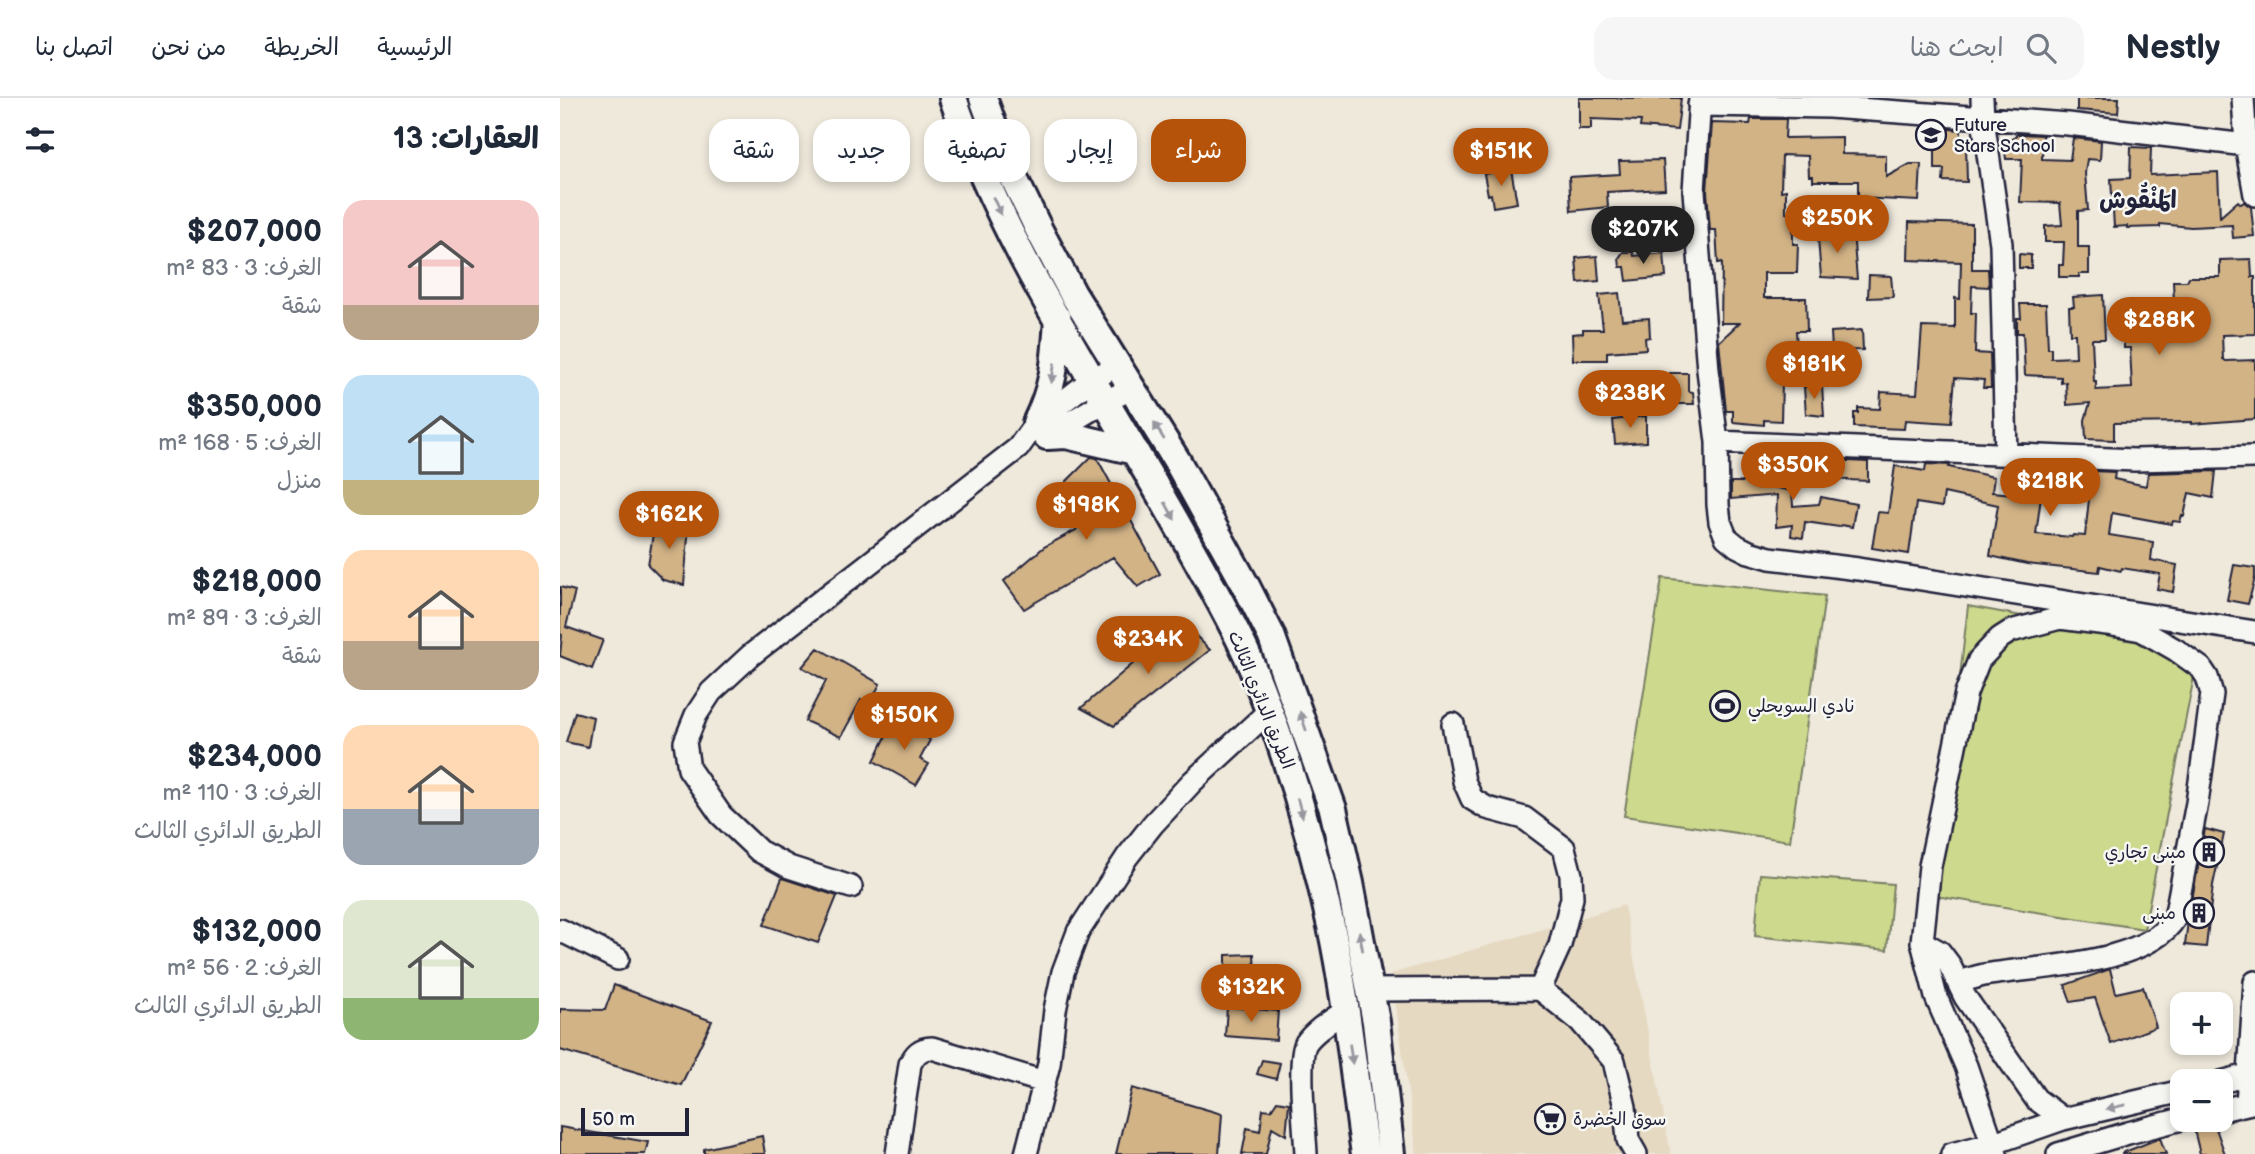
<!DOCTYPE html>
<html lang="ar">
<head>
<meta charset="utf-8">
<style>
	body { margin:0; font-family:"Balsamiq Sans","Playpen Sans Arabic",sans-serif; background:#f6f6f7; color:#1f2937; direction:rtl; height:100vh; display:flex; flex-direction:column; font-size:26px; white-space:nowrap }
	* { box-sizing:border-box; margin:0 }
	p { font-size:23px; color:#747a83 }
	.icon { flex:none; width:38px; height:38px; fill:none; stroke:currentColor; stroke-width:2; stroke-linecap:round; stroke-linejoin:round }
	.map { position:relative; flex:1; overflow:hidden; direction:ltr }
	.details { display:flex; flex-direction:column; background:#fff; width:560px }
	.details>* { flex:none }
	.banner { position:absolute; left:21px; top:21px; width:665px; height:63px; direction:rtl; display:flex; gap:14px }
	.buttons { position:absolute; left:1610px; top:894px; display:grid; gap:14px }
	.buttons a { display:grid; place-items:center; width:63px; height:63px; border-radius:14px; background:#fff; box-shadow:0 4px 10px #0003; font-size:35px }
	.scale { position:absolute; left:21px; bottom:18px; width:108px; box-sizing:border-box; padding-left:7px; border:4px solid #22223b; border-top:0; font-size:19px; line-height:24px; white-space:nowrap; color:#22223b; -webkit-text-stroke:5px #f6f6f2; paint-order:stroke }
	.price { position:absolute; translate:-50% -60px; padding:0 16px; border-radius:24px; background:#b45309; color:#fff; font-size:23px; line-height:46px; filter:drop-shadow(0 2px 4px #0008) }
	.price::after { content:''; position:absolute; left:50%; top:42px; width:21px; height:16px; margin-left:-10px; background:inherit; clip-path:polygon(0 0,100% 0,50% 100%) }
	.price.current { background:#222; color:#fff }
	ul { padding:0; list-style:none }
	li { display:flex; align-items:center; gap:21px; height:175px; padding:0 21px }
	li span { display:grid; place-items:center; flex:none; width:196px; height:140px; border-radius:21px; color:#555 }
	li>.icon { margin-inline-start:auto }
	span .icon { width:84px; height:84px; fill:#fffc; stroke-width:1 }
	li b { font-size:30px }
	h2 { display:flex; justify-content:space-between; align-items:center; height:84px; padding:0 21px; font-size:30px }
	.tag { padding:0 24px; border-radius:21px; background:#fff; box-shadow:0 4px 10px #0003; font-size:24px; line-height:63px }
	.tag.current { background:#b45309; color:#fff }
	header { display:flex; align-items:center; gap:42px; box-sizing:border-box; height:98px; padding:0 35px; background:#fff; border-bottom:2px solid #e0e1e3 }
	header strong { font-size:33px }
	nav { display:flex; gap:38px; margin-inline-start:auto; font-size:24px }
	.search { width:490px; height:63px; background:#f6f6f7; display:flex; align-items:center; gap:18px; box-sizing:border-box; padding:0 24px; border-radius:21px; color:#747a83; font-size:26px }
	main { display:flex; flex:1; min-height:0 }
	.map>svg:first-child { display:block }
</style>
</head>
<body>
<header>
<strong>Nestly</strong>
<div class="search"><svg class="icon" aria-label="search" viewBox="0 0 24 24"><circle cx="10" cy="10" r="6"/><path d="M15 15l6 6"/></svg>ابحث هنا</div>
<nav><a>الرئيسية</a><a>الخريطة</a><a>من نحن</a><a>اتصل بنا</a></nav>
</header>
<main>
<div class="map">
<svg width="1695" height="1056" viewBox="0 0 1695 1056">
	<rect width="100%" height="100%" fill="#efe9dc"/>
	<filter id="ink" filterUnits="userSpaceOnUse"><feTurbulence type="fractalNoise" baseFrequency=".0143" numOctaves="2"/><feDisplacementMap in="SourceGraphic" scale="14" xChannelSelector="R" yChannelSelector="G"/><feConvolveMatrix kernelMatrix="1 2 1 2 8 2 1 2 1" color-interpolation-filters="sRGB"/></filter>
	<g filter="url(#ink)">
		<!-- built -->
		<path fill="#e6d9c2" d="M1064,807l47,249h-254l-26,-180z"/>
		<!-- green -->
		<path fill="#cdd98c" stroke="#787e64" stroke-width="2" d="M1102,480l163,18 -35,245 -166,-25z
			M1408,508l214,40 13,26 -51,257 -209,-33z
			M1200,776l133,10 -6,66 -132,-14z"/>
		<!-- building -->
		<path fill="#d2b386" stroke="#22223b" stroke-width="2" d="M1019,0h102l-4,32 -37,-3 1,-6 -50,-2v10h-12z
			M1517,0h42l-1,15 -41,-3z
			M1191,21h35l-1,19 57,-1v17l44,1v22l24,-13h11l-2,37 -61,-3v-17h-45v-5h-4l-1,-20 -26,-1 -1,36 5,-1v23h2l1,4h4v27h5l-1,29h-33v25h42l1,33h-11l3,51 -17,1 -1,38 -17,-1v5l-31,-3v-11h-7l-7,-69 20,-19h-18l1,-61 -4,1 -2,-33h-6l-3,-39 5,-68 38,1z
			M1364,29l37,3v14l5,1 1,37 -24,-1 1,-12h-9v-28l-11,-1z
			M1457,36l26,1 -1,24 28,1 3,-22 28,3 -1,19 -13,-1 -2,14 3,37 -10,1v36h11v27h-10v3h-20v-12h4l1,-23h-19v-16l17,-1 -2,-22 -40,-1 2,-43h-16l-1,-8 2,-7z
			M1571,49l20,1 -1,27 68,-3 2,45 18,-16 3,3 3,-2 7,5 3,29 -21,2 -1,-13 -41,2 -31,-3v3l-33,1v-2l-13,1 -3,-48 19,-1z
			M1103,62l2,29 -58,3 1,15 -37,4 -2,-34 51,-3 -1,-13z
			M951,71l6,34 -24,4 -2,-13 -3,1 -4,-21z
			M1349,124l63,2v45h16l1,18 -17,-1 -1,27h5l-1,40 15,1 1,34h-8l1,-8 -29,-2 -4,45 -46,-3 -1,9 -50,-2v-14h4v-5l22,1 1,-17 36,2 5,-67 33,1v-30l5,1 1,-37 -53,-2z
			M1261,133l32,1 4,47 -36,-2 -3,-39h3z
			M1063,154h10l1,4 30,-3 2,24 -39,4 -2,-14h-5l-1,-9z
			M1459,156l12,1v13h-12z
			M1037,158l2,25 -21,2 -2,-25z
			M1691,161l1,18h3v57l-33,1 1,24 3,2 29,-1v59l-63,5v-2l-78,1v17l-28,-1 -1,-19 5,-17 -23,2 -1,-23 -5,1v-6l-36,-2 -2,-42h-6v-15h4l-1,-14h26l2,44h3v10l25,-1 -1,-23h-5l-1,-27h5l-1,-10 30,-2 2,44h-13l2,43h2v8l36,-2 -2,-40h-6v-25l69,-5v-15l-19,-1 -1,-21h14l2,-4h31v-17z
			M1309,177l22,1 2,21 -25,1z
			M1059,195l3,27 27,-2 1,19 -5,1 1,11 -39,3v8h-34l-1,-26 11,-1v-4h20l-4,-34z
			M1302,232l1,20 -31,1 -1,-19z
			M1110,275h18v18l5,1 1,12h-24z
			M1262,288l2,30 -18,-2 -2,-27z
			M1086,318v26l-31,2 -2,-24z
			M531,359l6,1 63,116 -22,13 -25,-30 -89,52 -20,-28 40,-34 32,-17 8,-18 -18,-30z
			M1269,362l39,2v19l-40,-2z
			M1366,366l24,1 -1,2 45,10 -2,15 22,2 3,-2 16,2 1,3h7l-5,37 36,3 1,-2 12,1 7,-65 23,1 -1,7 32,7 2,-13 68,-2 -3,27 -24,-5 -5,23 -2,-1 -2,7 -7,-1 -1,3 -60,-11 -3,22 44,7 -2,18 26,5 -4,27 -16,-3 3,-15 -38,-6 -1,3 -21,-5 -1,6 -72,-8 -37,-8 8,-51 -54,-12 -2,14 -26,-4 -7,51 -37,-6 6,-36 10,1 7,-47 30,5z
			M1234,367v13l-25,-1 -2,9 25,5 1,15 26,-2 2,-7 35,7 -4,23 -11,-2 -2,2 -34,-5 -2,16 -12,-2 1,-11 -16,2 1,-32 -46,4v-17h22l2,-2v-4h-8v-9z
			M95,423l34,4 -5,60 -21,-5 -15,-15z
			M1674,467l21,3v10l-7,26 -21,-4z
			M0,489l15,4 -9,36 37,13 -11,29 -32,-13 2,-21 -2,-1z
			M622,524l28,28 -96,76 -33,-18z
			M258,550l62,36 -11,21 -8,-5 -20,37 -36,-16 21,-40 -24,-14z
			M15,614l18,5 -5,30 -22,-5z
			M336,618l34,24 -10,19 9,5 -13,21 -42,-24z
			M1645,731l19,5 -11,51 -7,62 -21,-2 3,-24z
			M222,780l55,18 -19,47 -54,-18z
			M694,856l1,21 -29,1v-21z
			M1550,871l6,24 27,-6 13,40 -45,17 -16,-46 -24,4 -6,-17z
			M54,887l98,36 -31,64 -121,-35v-41l45,1z
			M667,909l51,4 -2,29 -51,-4z
			M702,962l18,3 -4,16 -19,-5z
			M572,990l90,26 -3,40h-103z
			M717,1003l12,2 -3,32 -14,-8 -6,27h-24l5,-26 13,3 3,-22 8,1z
			M1654,1025l11,31h-25l-6,-24z
			M0,1029l88,15 -3,12h-85z
			M202,1038l3,18h-61v-5z
			M1600,1040l6,16h-44v-1z"/>
		<g fill="none" stroke-linecap="round" stroke-linejoin="round">
			<!-- minor casing -->
			<g stroke="#22223b" stroke-width="26">
				<path id="minor" d="M1140,0l-6,93 14,179 9,72 1,63 2,17 6,15 11,9 12,6 21,6 88,11 397,63
					M1422,0l1,21 18,125 5,211
					M1683,0l3,47 9,50
					M1139,7l130,2 239,17 178,21
					M486,339l58,-35 29,-14
					M1157,344l418,18 120,-3
					M893,626l11,57 8,18 15,9 37,10 40,30 7,27 1,23 -12,47 -20,44
					M291,789l-62,-20 -30,-16 -38,-36 -32,-46 -4,-27 11,-27 15,-23 40,-37 267,-207 18,-25 55,-43 13,-7
					M0,832l58,29
					M1362,844l14,55 30,69 30,88
					M1398,884c9,-2 17,-5 26,-7 51,-9 162,-9 191,-57l22,-115 15,-109 -5,-17 -6,-9 -25,-18 -35,-20 -34,-6 -47,-6 -49,13 -11,7 -21,22 -13,33 -36,173 -8,76 18,10 9,12 16,33 71,102 27,20
					M810,892l170,-1 40,32 34,40 11,46 3,33 8,14
					M1661,984l34,-9
					M1687,1006l8,-122
					M1661,1012l34,-8
					M337,1056l13,-90c5,-10 10,-16 22,-16l112,34
					M466,1056l23,-90 6,-54 8,-38 15,-40 49,-75 26,-33 39,-42 76,-70
					M746,1056c-1,-23 -9,-95 0,-111 9,-13 26,-23 39,-32
					M1392,1056l42,-11 69,-24 119,-28
					M1498,1056l70,-21 54,-14"/>
			</g>
			<!-- major casing -->
			<g stroke="#22223b" stroke-width="32">
				<path id="major" d="M393,0c54,159 152,296 233,442 21,38 44,77 62,117 36,86 63,178 83,269 16,75 23,152 34,228
					M423,0l24,66 32,66 34,64 104,167 68,123 26,51 62,174 17,74 26,139 15,132
					M476,325c19,-39 19,-62 22,-104
					M487,338l19,-1 69,16"/>
			</g>
			<!-- minor -->
			<use href="#minor" stroke="#f6f6f2" stroke-width="21"/>
			<!-- major -->
			<use href="#major" stroke="#f6f6f2" stroke-width="26"/>
		</g>
		<!-- one-way arrows -->
		<defs><path id="oneway-solid" d="M-6-.8H1V-3.2L6.5 0L1 3.2V.8H-6Z" transform="scale(1.75)"/></defs>
		<g fill="#9797a0">
			<use href="#oneway-solid" transform="translate(437 108) rotate(65)"/>
			<use href="#oneway-solid" transform="translate(493 275) rotate(99)"/>
			<use href="#oneway-solid" transform="translate(599 333) rotate(-121)"/>
			<use href="#oneway-solid" transform="translate(610 413) rotate(61)"/>
			<use href="#oneway-solid" transform="translate(743 623) rotate(-109)"/>
			<use href="#oneway-solid" transform="translate(740 710) rotate(75)"/>
			<use href="#oneway-solid" transform="translate(801 843) rotate(-100)"/>
			<use href="#oneway-solid" transform="translate(791 956) rotate(82)"/>
			<use href="#oneway-solid" transform="translate(1556 1009) rotate(167)"/>
		</g>
	</g>
	<!-- icons -->
	<defs>
		<g id="school-ring" transform="scale(1.575)"><circle r="9.5" fill="#f6f6f2" stroke="#22223b" stroke-width="1.5"/><path d="M0-5L7-2L0 1L-7-2ZM-4 1L0 2.5L4 1V4Q0 6-4 4Z" fill="#22223b"/></g>
		<g id="stadium-ring" transform="scale(1.575)"><circle r="9.5" fill="#f6f6f2" stroke="#22223b" stroke-width="1.5"/><path d="M0-5a6.5 5 0 1 0 0 10a6.5 5 0 1 0 0-10ZM-3.5-1.8h7v3.6h-7Z" fill="#22223b"/></g>
		<g id="building-ring" transform="scale(1.575)"><circle r="9.5" fill="#f6f6f2" stroke="#22223b" stroke-width="1.5"/><path d="M-4-6H4V6H1V3H-1V6H-4ZM-2.5-4.3h1.7v1.8h-1.7ZM.8-4.3h1.7v1.8H.8ZM-2.5-1h1.7V.8h-1.7ZM.8-1h1.7V.8H.8Z" fill="#22223b"/></g>
		<g id="supermarket-ring" transform="scale(1.575)"><circle r="9.5" fill="#f6f6f2" stroke="#22223b" stroke-width="1.5"/><path d="M-6-5.5h2.5l.6 2H6L4.5 2H-2.5L-4.4-4H-6ZM-1.5 3.2a1.3 1.3 0 1 0 .1 0ZM3 3.2a1.3 1.3 0 1 0 .1 0Z" fill="#22223b"/></g>
	</defs>
	<g fill-rule="evenodd">
		<use href="#school-ring" x="1371" y="37"/>
		<use href="#stadium-ring" x="1165" y="608"/>
		<use href="#building-ring" x="1649" y="754"/>
		<use href="#building-ring" x="1639" y="815"/>
		<use href="#supermarket-ring" x="990" y="1021"/>
	</g>
	<g text-anchor="middle" dominant-baseline="central" stroke-width="5" stroke-linejoin="round" paint-order="stroke">
		<!-- poi labels -->
		<g font-size="18" fill="#22223b" stroke="#f6f6f2" text-anchor="start">
			<text x="1394" y="27">Future<tspan x="1394" dy="21">Stars School</tspan></text>
			<text x="1188" y="608">نادي السويحلي</text>
			<text x="1626" y="754" text-anchor="end">مبنى تجاري</text>
			<text x="1616" y="815" text-anchor="end">مبنى</text>
			<text x="1013" y="1021">سوق الخضرة</text>
		</g>
		<!-- street labels -->
		<g font-size="18" fill="#22223b" stroke="#f6f6f2">
			<text transform="translate(701 602) rotate(68)">الطريق الدائري الثالث</text>
		</g>
		<!-- district labels -->
		<g font-size="24" font-weight="bold" fill="#22223b" stroke="#f6f6f2">
			<text x="1578" y="102">المَنْقُوش</text>
		</g>
	</g>
</svg>
<div class="buttons">
<a>+</a>
<a>−</a>
</div>
<div class="scale">50 m</div>
<b class="price" style="left:941px;top:90px">$151K</b>
<b class="price" style="left:1277px;top:157px">$250K</b>
<b class="price current" style="left:1083px;top:168px">$207K</b>
<b class="price" style="left:1599px;top:259px">$288K</b>
<b class="price" style="left:1254px;top:303px">$181K</b>
<b class="price" style="left:1070px;top:332px">$238K</b>
<b class="price" style="left:1233px;top:404px">$350K</b>
<b class="price" style="left:1490px;top:420px">$218K</b>
<b class="price" style="left:526px;top:444px">$198K</b>
<b class="price" style="left:109px;top:453px">$162K</b>
<b class="price" style="left:588px;top:578px">$234K</b>
<b class="price" style="left:344px;top:654px">$150K</b>
<b class="price" style="left:691px;top:926px">$132K</b>
<div class="banner">
<a class="tag current">شراء</a>
<a class="tag">إيجار</a>
<a class="tag">تصفية</a>
<a class="tag">جديد</a>
<a class="tag">شقة</a>
</div>
</div>
<section class="details">
<h2>العقارات: 13<svg class="icon" aria-label="filters" viewBox="0 0 24 24"><path d="M4 7h16M4 17h16"/><circle cx="9" cy="7" r="2"/><circle cx="15" cy="17" r="2"/></svg></h2>
<ul>
<li><span style="background:linear-gradient(#f6c9c9 75%,#b9a48a 0)"><svg class="icon" aria-label="home" viewBox="0 0 24 24"><path d="M3 11l9-7 9 7M6 9v11h12V9"/></svg></span><div><b>$207,000</b><p>الغرف: 3 · 83 m²</p><p>شقة</p></div></li>
<li><span style="background:linear-gradient(#bfe0f5 75%,#c2b280 0)"><svg class="icon" aria-label="home" viewBox="0 0 24 24"><path d="M3 11l9-7 9 7M6 9v11h12V9"/></svg></span><div><b>$350,000</b><p>الغرف: 5 · 168 m²</p><p>منزل</p></div></li>
<li><span style="background:linear-gradient(#ffd9b3 65%,#b9a48a 0)"><svg class="icon" aria-label="home" viewBox="0 0 24 24"><path d="M3 11l9-7 9 7M6 9v11h12V9"/></svg></span><div><b>$218,000</b><p>الغرف: 3 · 89 m²</p><p>شقة</p></div></li>
<li><span style="background:linear-gradient(#ffd9b3 60%,#9aa5b1 0)"><svg class="icon" aria-label="home" viewBox="0 0 24 24"><path d="M3 11l9-7 9 7M6 9v11h12V9"/></svg></span><div><b>$234,000</b><p>الغرف: 3 · 110 m²</p><p>الطريق الدائري الثالث</p></div></li>
<li><span style="background:linear-gradient(#dfe7d0 70%,#8fb573 0)"><svg class="icon" aria-label="home" viewBox="0 0 24 24"><path d="M3 11l9-7 9 7M6 9v11h12V9"/></svg></span><div><b>$132,000</b><p>الغرف: 2 · 56 m²</p><p>الطريق الدائري الثالث</p></div></li>
</ul>
</section>
</main>
</body>
</html>
